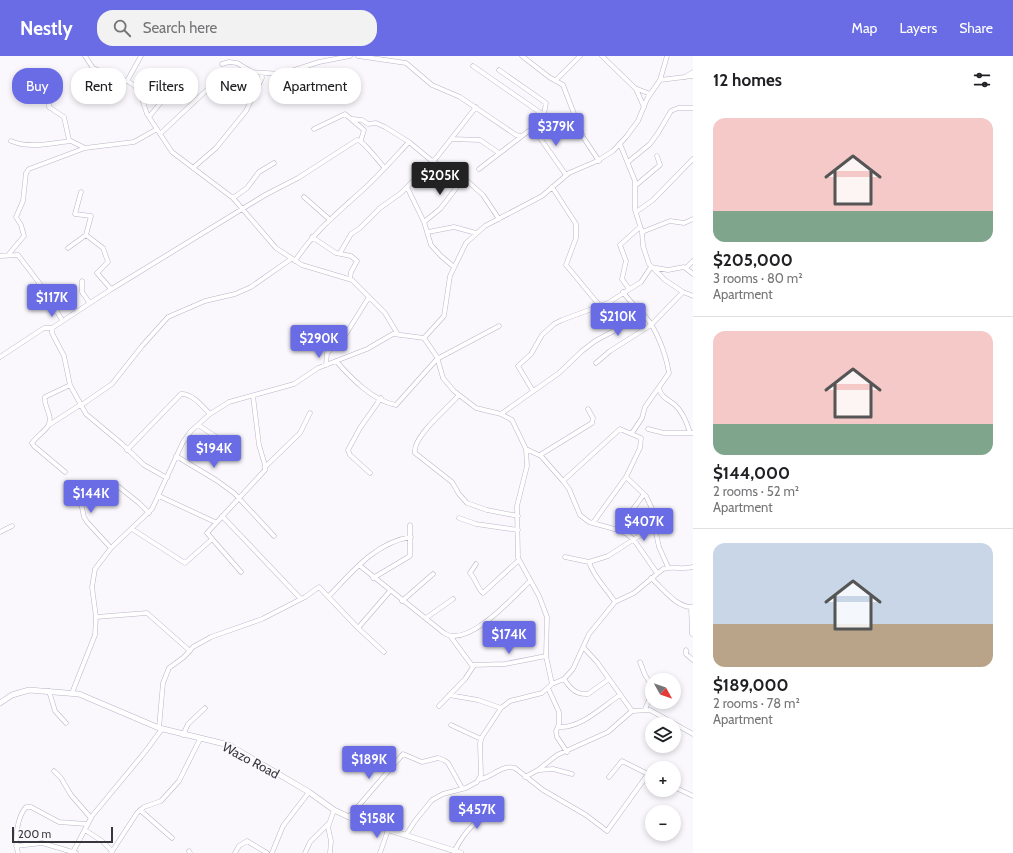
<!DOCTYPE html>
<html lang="en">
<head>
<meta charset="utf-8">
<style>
	body { margin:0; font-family:Cabin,sans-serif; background:#f2f2f2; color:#202124; height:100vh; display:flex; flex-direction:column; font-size:15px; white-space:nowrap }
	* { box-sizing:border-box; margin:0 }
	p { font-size:13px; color:#757577 }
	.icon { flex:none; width:22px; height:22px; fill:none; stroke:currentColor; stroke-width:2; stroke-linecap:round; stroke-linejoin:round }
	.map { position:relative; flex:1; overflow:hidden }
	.drawer { display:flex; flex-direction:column; background:#fff; width:320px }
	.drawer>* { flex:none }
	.banner { position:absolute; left:12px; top:12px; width:380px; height:36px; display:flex; gap:8px }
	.needle { width:26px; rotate:130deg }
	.tools { position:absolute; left:645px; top:617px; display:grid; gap:8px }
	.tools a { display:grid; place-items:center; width:36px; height:36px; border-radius:50%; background:#fff; box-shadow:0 2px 6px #0003; font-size:20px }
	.scale { position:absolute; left:12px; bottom:10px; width:101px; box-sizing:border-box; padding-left:4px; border:2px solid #37353d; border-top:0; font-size:11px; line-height:14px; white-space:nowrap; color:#37353d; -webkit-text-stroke:3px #faf8fd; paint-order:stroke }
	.price { position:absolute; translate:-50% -34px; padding:0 9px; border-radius:4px; background:#696ce5; color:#fff; font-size:13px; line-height:26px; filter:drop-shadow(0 1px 2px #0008) }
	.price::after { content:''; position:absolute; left:50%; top:24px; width:12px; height:9px; margin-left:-6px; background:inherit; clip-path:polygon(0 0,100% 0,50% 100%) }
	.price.active { background:#222; color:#fff }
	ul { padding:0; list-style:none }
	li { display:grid; align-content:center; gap:8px; height:212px; padding:0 20px }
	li+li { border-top:1px solid #e0e0e0 }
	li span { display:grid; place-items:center; height:124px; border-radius:12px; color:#555 }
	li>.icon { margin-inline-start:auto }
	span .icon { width:72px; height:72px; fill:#fffc; stroke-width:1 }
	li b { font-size:17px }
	h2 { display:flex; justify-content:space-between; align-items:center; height:48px; padding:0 20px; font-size:17px }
	.pill { padding:0 14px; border-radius:16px; background:#fff; box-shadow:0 2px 6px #0003; font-size:14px; line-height:36px }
	.pill.active { background:#696ce5; color:#fff }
	header { display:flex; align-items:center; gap:24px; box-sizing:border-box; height:56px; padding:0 20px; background:#696ce5; color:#fff }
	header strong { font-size:19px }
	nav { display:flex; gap:22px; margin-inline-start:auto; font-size:14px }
	.search { width:280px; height:36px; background:#f2f2f2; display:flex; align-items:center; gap:10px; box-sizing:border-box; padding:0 14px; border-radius:16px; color:#757577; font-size:15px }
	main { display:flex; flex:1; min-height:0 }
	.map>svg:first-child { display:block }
</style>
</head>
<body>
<header>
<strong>Nestly</strong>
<div class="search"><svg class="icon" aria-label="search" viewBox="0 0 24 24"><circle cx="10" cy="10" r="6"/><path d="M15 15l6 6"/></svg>Search here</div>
<nav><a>Map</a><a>Layers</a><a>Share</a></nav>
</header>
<main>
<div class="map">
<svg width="693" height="797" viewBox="0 0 693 797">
	<rect width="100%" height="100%" fill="#faf8fd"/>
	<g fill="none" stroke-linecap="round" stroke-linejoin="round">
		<!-- minor casing -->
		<g stroke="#bbb4c9" stroke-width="5">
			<path id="minor" d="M85,0l8,12 36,14 6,4 6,10 6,18 25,38 61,46 43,50 26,17 50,15 33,33 12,20
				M358,0l48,7 26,22 28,12 56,38 6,1
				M522,0l27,21 14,8 20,52 16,24
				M602,0l33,32 15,6
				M222,8l7,-2 8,1 15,9 30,2 37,-12 31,-6
				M473,10l72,50
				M685,21l8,-5
				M556,24l24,-24
				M660,24l33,-4
				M127,25l14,-25
				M58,33l-9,14v4l15,10 5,23 16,8
				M636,33l8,18
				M149,61l13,-16 16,-11 3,-6
				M352,63l10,1 6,4 8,-1 9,4 24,15 23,19 32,17 19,17 16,24
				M533,72l33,47
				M314,73l31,-15 19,16 -3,10
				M160,78l50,-47
				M452,83l28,1 19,13
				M11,85c19,8 40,2 60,0
				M620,88l15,37v29l7,22 1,14 6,18 16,16 18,12 10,4
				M628,106l22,-18 8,-11 13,-22 7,-3h15
				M194,111l22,-19 30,-37 16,-33 -1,-5
				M479,113l64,-49 3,-17 -47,-33
				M635,130l25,-21 -3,-9
				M407,131l17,35 7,23 10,11 13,11
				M552,131l24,37v14l-10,27 34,41
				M81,136l-6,22 16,2 -5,19 17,13 5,14 -11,11 14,16
				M304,141l25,22
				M233,142l14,-10 12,-16 15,-9
				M636,156l17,-12 40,-41
				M424,166l16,-13 24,-31
				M428,176l26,-5 22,6
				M642,176l28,-11 14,2 9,-4
				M312,181l24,16 15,3 6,5 -6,11 -1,7
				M68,192l18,-13
				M340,197l11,-19 9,-6 20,-20 21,-15 36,-36 39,-50
				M8,199l16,-19 -3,-11 -5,-8 7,-16 3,-28 3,-4 56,-21 49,-6 23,-13
				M0,200l18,-1 22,29 22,36
				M295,205c20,-31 45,-50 71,-74 15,-14 29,-30 43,-45
				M686,212l7,-7
				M82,225v11l7,10
				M629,233l-7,-10 4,-18 -6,-16 20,-18
				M623,236c6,9 14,16 21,23 13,14 22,40 25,58l-24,34 -3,11 -10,15
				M604,249l8,17
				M424,282l13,19 6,21 11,13 22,17 25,6 11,6 14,29 1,17 -10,40 1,52 21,38 8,21 -1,39 6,28
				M0,301l44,-29h8
				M336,305c15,17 37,40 60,44l41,-46 62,-33
				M596,307l14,-12 41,-26 32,-33
				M326,309l1,-12 19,-19 23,-37
				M659,333c3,9 9,10 16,16 8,7 12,18 15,28
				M533,335l-15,-25 13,-12 11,-19 12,-11 8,-4 46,-17 33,-21 10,-15 17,3 16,-3 9,7
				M459,339c-11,13 -47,42 -44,58l37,29 7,12 8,9 20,7 31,6
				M80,350l32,-22 30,-38 26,-29 37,-16 30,-7 16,-7 40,-28
				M501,358l58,-41 23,-22 13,-10 28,-15 23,-9
				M49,369l31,-20
				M198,369l20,13 7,8
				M648,373l16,4h29
				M526,393l15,7 22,25 6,8 11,26 9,7 29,8 9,4 7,6 23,33
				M127,394l54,-56c11,-1 22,13 29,20
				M540,399l52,-32 1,-5 -5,-9
				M176,400l40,24 18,13 40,43
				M265,411l35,-34 10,-20
				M65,416l-31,-26 -2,-3c5,-7 12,-11 16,-17 6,-10 -5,-20 -3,-29l25,-12
				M370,417l-20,-18 -2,-5 12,-22 21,-30
				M167,422l-23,-13 -22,-21 -36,-30 -16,-29 -6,-29 -12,-23v-5l58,-38 155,-95 33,-17 59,-38c6,0 21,21 27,27
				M563,425l57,-52 21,9 -1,10 -14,29 -33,46
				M71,428l10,19 3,14 3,5 24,26
				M159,440l56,26
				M81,447l33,-15 5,-1 20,16 10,10
				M222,460l79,83
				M459,462l17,6 42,6
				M649,471l7,6 3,14 9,20
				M132,473l53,34 26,-23
				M618,474l26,-36
				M0,476l12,-6
				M565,501l24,5
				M476,508l-6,9c6,6 8,17 13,20l36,-33
				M359,509l85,68c24,16 70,-37 86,-52
				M241,516l-34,-39 58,-63v-5l-6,-20 -6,-49
				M373,522l37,-22v-31
				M651,522c12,10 25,30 42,29
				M329,540c23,-24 47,-54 82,-59
				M402,545l31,-27
				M615,546c-8,-13 -21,-24 -26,-40l19,-6 31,-20 10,-9 6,-12 -9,-19 -20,-19
				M691,551l1,27
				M96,561l51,-4 43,38
				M426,562l27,-19
				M358,572l26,24
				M584,592l13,14 35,49
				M686,594v4l7,6
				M640,606l5,13 7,11
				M473,609l32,-1 41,-8
				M564,623c6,9 12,16 24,15l21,-15
				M548,632l11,24v12l-3,7 1,6 10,15
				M49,635l6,20 11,12
				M72,637l23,-58 1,-18 -4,-30 3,-18 16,-21 41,-39 31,-67 8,-11 19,-17 19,-12 65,-18 24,-16 49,-19 26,-15 31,4 20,-22 6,-40 16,-33 19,-17 57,-30 27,-23 28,-12 16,-10 13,-14 12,-16 9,-22 13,-19 7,-24
				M449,639l29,5 23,8
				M439,650l26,-27 8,-12 -22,-30
				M645,653l7,-16
				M451,669l30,14
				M558,671c22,2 44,-20 62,-32
				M159,672l4,-45 6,-15 15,-11 9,-10 18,-10 51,-18 43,-22 14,-10 39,41 32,-37
				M183,679l5,-11 17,-16
				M539,714l14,-1 19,5
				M54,715l7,7 10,17 20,23
				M525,721l13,-7 19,-15 51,-23 24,-21 18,-1 43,24
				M480,723c12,-1 21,-15 35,-11l28,22 43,25 21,16 41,-57 -26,-13 -13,16
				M674,731l19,9
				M140,754l32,28
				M349,761l54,-63 19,8 16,-4 6,2 4,3 14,25
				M85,774l17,11 10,10
				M406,779l9,-14 17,-21 11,-6 23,-6 11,-6 4,-7 -1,-32 2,-6 19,-29 9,-7 32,-8 10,-9 12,-5 9,-10 16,-35 26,-32 19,-9 29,-24c10,-3 20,1 30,-2
				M16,790l26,-3 34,10
				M455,794c11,-21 21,-29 41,-43
				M189,795l1,2
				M73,796l19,-36 53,-64 17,-23
				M18,797c-4,-12 -1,-36 8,-46h5l28,15 27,2
				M111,797l26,-40 7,-6 17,-6 18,-20 21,-42
				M235,797l4,-7 8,-5 20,12
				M272,797l11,-27 26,-34
				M305,797l5,-11 19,-19
				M330,797l1,-12 -3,-14 6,-17
				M380,797l8,-23"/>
		</g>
		<!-- major casing -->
		<g stroke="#bbb4c9" stroke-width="6">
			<path id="major" d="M0,647l12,-8 17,-5 50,4 80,34 70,17 80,47 25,18 15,7 112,36"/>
		</g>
		<!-- minor -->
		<use href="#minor" stroke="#fff" stroke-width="4"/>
		<!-- major -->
		<use href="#major" stroke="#fff" stroke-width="5"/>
	</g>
	<g text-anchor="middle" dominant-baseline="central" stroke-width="3.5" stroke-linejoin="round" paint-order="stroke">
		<!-- street labels -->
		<g font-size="13" fill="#37353d" stroke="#faf8fd">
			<text transform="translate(251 704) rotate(28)">Wazo Road</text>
		</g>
	</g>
</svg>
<div class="tools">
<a><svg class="needle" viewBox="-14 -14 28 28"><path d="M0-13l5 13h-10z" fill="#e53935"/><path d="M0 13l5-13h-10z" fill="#757577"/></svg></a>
<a><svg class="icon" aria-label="layers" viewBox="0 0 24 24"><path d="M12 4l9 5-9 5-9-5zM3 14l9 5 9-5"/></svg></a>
<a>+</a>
<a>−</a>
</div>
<div class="scale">200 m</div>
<b class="price" style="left:556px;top:91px">$379K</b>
<b class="price active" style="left:440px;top:140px">$205K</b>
<b class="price" style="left:52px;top:262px">$117K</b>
<b class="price" style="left:618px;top:281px">$210K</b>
<b class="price" style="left:319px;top:303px">$290K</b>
<b class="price" style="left:214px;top:413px">$194K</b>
<b class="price" style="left:91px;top:458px">$144K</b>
<b class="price" style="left:644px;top:486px">$407K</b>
<b class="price" style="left:509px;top:599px">$174K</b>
<b class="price" style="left:369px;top:724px">$189K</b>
<b class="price" style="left:477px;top:774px">$457K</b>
<b class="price" style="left:377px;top:783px">$158K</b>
<div class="banner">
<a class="pill active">Buy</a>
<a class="pill">Rent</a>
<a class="pill">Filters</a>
<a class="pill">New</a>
<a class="pill">Apartment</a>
</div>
</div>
<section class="drawer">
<h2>12 homes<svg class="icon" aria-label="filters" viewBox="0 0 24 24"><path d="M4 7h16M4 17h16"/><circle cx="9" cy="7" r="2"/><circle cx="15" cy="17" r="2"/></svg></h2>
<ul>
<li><span style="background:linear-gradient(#f6c9c9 75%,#7fa58c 0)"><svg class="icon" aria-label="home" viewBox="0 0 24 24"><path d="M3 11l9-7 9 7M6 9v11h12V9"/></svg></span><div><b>$205,000</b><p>3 rooms · 80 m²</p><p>Apartment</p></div></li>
<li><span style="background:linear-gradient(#f6c9c9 75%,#7fa58c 0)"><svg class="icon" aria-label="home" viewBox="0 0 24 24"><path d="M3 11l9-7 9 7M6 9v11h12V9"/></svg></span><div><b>$144,000</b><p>2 rooms · 52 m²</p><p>Apartment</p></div></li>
<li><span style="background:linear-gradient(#c9d6e8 65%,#b9a48a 0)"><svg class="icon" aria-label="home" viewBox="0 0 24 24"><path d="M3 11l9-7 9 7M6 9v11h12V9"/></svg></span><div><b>$189,000</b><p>2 rooms · 78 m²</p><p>Apartment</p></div></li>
</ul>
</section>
</main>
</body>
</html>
